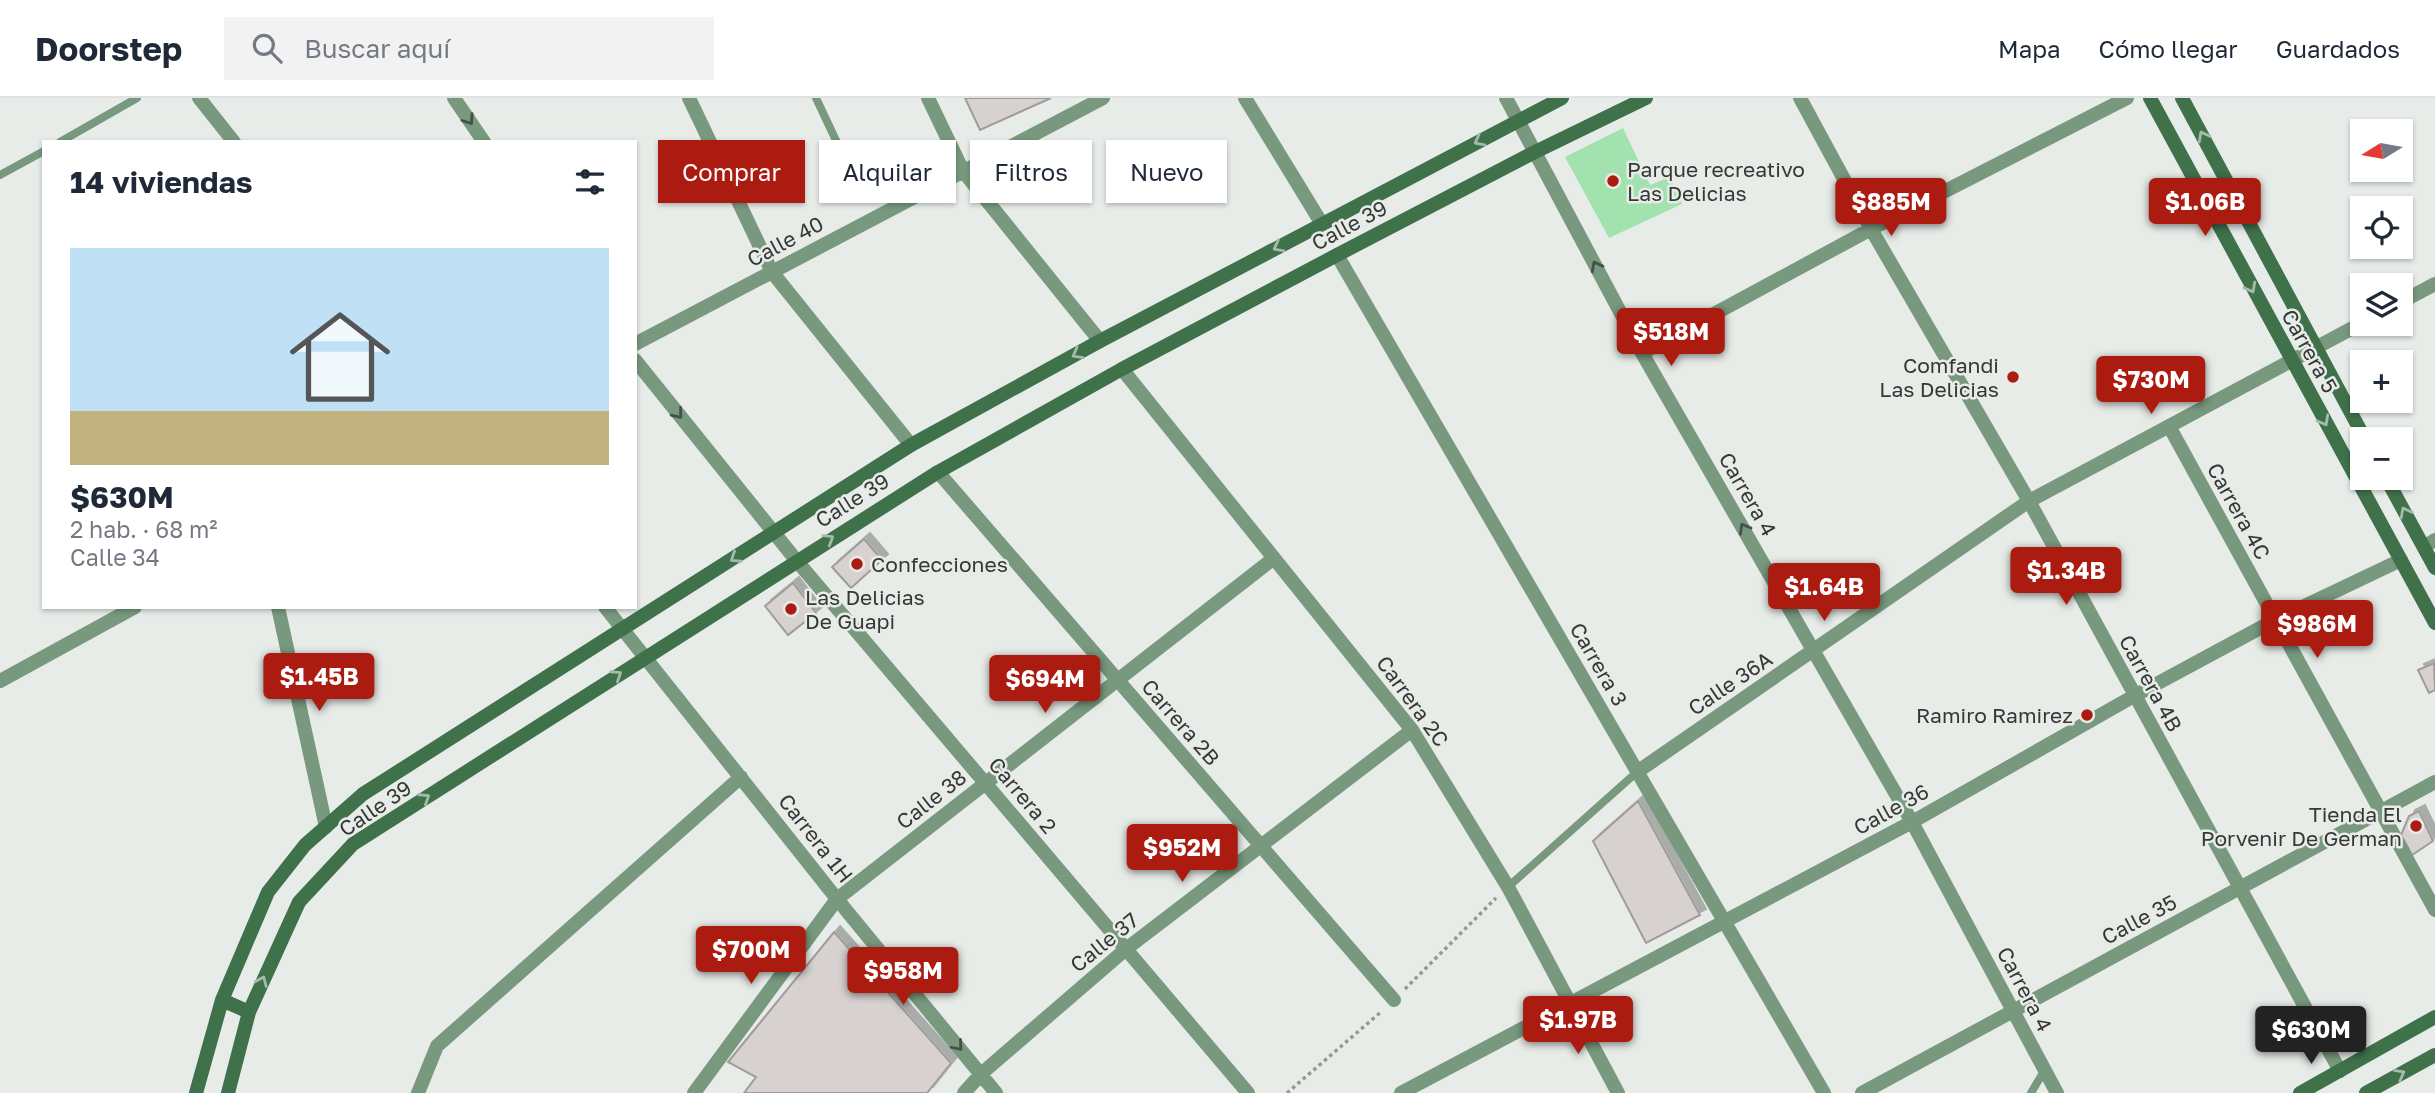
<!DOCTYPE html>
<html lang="es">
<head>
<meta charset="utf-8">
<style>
	body { margin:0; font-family:"Golos Text",sans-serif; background:#f2f2f3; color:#1f2937; height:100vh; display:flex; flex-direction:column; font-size:26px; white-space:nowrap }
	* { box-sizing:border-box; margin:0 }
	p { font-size:23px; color:#747a83 }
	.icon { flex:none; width:38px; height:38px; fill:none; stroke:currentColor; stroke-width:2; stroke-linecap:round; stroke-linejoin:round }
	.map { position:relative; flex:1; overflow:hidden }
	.details { position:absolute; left:42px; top:42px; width:595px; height:469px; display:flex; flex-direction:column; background:#fff; border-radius:0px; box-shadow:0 2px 5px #0004 }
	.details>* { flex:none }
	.banner { position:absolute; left:658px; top:42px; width:665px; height:63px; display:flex; gap:14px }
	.needle { width:46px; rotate:259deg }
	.controls { position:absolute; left:2350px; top:21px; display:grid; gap:14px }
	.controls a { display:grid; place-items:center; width:63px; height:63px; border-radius:0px; background:#fff; box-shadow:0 2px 5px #0004; font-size:35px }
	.price { position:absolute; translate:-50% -60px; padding:0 16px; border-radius:7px; background:#ac1b10; color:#fff; font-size:23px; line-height:46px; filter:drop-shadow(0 2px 4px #0008) }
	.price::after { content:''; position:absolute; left:50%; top:42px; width:21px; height:16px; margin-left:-10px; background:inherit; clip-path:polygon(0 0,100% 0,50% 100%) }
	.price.on { background:#222; color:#fff }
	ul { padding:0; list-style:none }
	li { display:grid; align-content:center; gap:14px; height:371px; padding:0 28px }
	li span { display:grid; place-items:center; height:217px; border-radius:0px; color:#555 }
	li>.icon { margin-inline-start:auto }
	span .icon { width:126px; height:126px; fill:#fffc; stroke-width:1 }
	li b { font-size:30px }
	h2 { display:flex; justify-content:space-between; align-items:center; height:84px; padding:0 28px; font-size:30px }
	.chip { padding:0 24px; border-radius:0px; background:#fff; box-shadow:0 2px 5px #0004; font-size:24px; line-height:63px }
	.chip.on { background:#ac1b10; color:#fff }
	header { display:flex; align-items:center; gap:42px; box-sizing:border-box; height:98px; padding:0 35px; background:#fff; border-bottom:2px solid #e0e1e3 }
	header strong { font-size:33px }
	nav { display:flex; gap:38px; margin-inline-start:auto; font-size:24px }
	.search { width:490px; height:63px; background:#f2f2f3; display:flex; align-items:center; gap:18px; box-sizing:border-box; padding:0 24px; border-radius:0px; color:#747a83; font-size:26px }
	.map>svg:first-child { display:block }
</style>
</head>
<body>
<header>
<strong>Doorstep</strong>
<div class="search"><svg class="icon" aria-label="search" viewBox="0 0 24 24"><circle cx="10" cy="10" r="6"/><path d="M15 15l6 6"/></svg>Buscar aquí</div>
<nav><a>Mapa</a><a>Cómo llegar</a><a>Guardados</a></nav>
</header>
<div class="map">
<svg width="2435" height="995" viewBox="0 0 2435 995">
	<defs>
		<filter id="shadow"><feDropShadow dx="6" dy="-6" stdDeviation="0" flood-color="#0004"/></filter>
	</defs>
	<rect width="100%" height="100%" fill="#e7ece8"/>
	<!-- green -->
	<path fill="#a1e2ae" d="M1623,30l27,57 20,-8 12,27 -73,34 -44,-81z"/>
	<!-- building -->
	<path fill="#d7d1d0" stroke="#a19b9a" stroke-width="2" filter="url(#shadow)" d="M965,0h86l-71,32z
		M864,441l18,21 -31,28 -19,-21z
		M793,485l23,30 -28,22 -23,-29z
		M2434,565l1,27 -6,3 -11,-23z
		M1638,703l62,114 -54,28 -53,-102z
		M2419,713l14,30 -21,14 -11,-20 8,-19z
		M834,834l117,131 -24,30h-183l12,-16 -28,-15z"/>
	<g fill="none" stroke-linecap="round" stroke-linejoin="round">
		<!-- path -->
		<path stroke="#959895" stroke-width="3.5" stroke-dasharray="3.5 3.5" stroke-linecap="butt" d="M1405,891l91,-91
			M1287,995l95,-82"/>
		<!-- lane -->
		<path stroke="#78997e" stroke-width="8" d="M816,0l25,53
			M60,44l77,-44
			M0,77l44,-24
			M1508,789l129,-115
			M2031,995l13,-22"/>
		<!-- street -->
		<path stroke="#78997e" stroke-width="14" d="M199,0l35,44
			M454,0l30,44
			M689,0l83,174 139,173
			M928,0l35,73 137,170
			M1245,0l77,126
			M1506,0l136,255 270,469 145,271
			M1800,0l71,131 158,272 311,570
			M1337,157l487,838
			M2401,204l34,-18
			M635,246l468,-246
			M1642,255l229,-124 256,-131
			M635,262l161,200 452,533
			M1122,271l290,361 96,157 110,206
			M2169,328l266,484
			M938,374l456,528
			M2424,449l11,-7
			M278,509l48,220
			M605,509l232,292 159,194
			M0,583l135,-74
			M1637,674l392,-271 333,-178
			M418,995l19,-47 304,-269
			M694,995l143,-194 437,-341
			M964,995l17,-19 145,-125 286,-219
			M1401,995l511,-271 222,-126 141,-76 126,-60
			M1862,995l573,-311"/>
		<!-- secondary -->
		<path stroke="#3f714b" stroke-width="14" d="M2150,0l285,525
			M2182,0l183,341
			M2386,380l49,90
			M222,902l27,12
			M196,995l26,-93 46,-108 37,-47 58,-51 548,-349 189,-104 462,-243
			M228,995l21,-81 50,-110 54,-58 585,-372 184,-103 215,-114 198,-103 111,-54
			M2300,995l135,-76
			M2366,995l69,-38"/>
	</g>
	<!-- one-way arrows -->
	<defs><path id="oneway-chevron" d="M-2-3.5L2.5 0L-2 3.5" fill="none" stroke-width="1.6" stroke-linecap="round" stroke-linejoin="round" transform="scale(1.75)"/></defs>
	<g stroke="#465048">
		<use href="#oneway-chevron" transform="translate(469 22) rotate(56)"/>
		<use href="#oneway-chevron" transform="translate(1596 168) rotate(-118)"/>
		<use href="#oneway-chevron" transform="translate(678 316) rotate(51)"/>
		<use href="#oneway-chevron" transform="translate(1744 430) rotate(-120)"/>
		<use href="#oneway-chevron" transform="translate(958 948) rotate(50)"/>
	</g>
	<g stroke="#a4bba9">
		<use href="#oneway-chevron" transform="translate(2203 38) rotate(-118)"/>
		<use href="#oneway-chevron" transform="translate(1479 43) rotate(152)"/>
		<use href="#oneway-chevron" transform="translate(1278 149) rotate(152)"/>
		<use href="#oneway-chevron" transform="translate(2251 190) rotate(62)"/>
		<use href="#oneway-chevron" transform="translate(1077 256) rotate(151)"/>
		<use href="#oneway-chevron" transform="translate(2324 323) rotate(61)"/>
		<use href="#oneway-chevron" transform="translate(2405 414) rotate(-118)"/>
		<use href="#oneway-chevron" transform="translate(829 441) rotate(-32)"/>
		<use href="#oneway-chevron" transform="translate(735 460) rotate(147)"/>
		<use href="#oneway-chevron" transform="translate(617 577) rotate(-33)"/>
		<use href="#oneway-chevron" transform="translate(425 700) rotate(-33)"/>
		<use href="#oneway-chevron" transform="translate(262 883) rotate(-67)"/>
		<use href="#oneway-chevron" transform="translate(2400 976) rotate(-29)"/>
	</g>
	<!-- markers -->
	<g fill="#ac1b10" stroke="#e7ece8" stroke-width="2.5">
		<circle cx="1613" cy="83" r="7"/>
		<circle cx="2013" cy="279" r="7"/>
		<circle cx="857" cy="466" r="7"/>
		<circle cx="791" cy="511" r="7"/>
		<circle cx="2087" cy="617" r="7"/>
		<circle cx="2416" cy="728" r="7"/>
	</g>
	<g text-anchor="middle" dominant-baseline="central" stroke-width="5" stroke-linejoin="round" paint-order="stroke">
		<!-- poi labels -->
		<g font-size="21" fill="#363836" stroke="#e7ece8" text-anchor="start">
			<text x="1627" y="71">Parque recreativo<tspan x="1627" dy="24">Las Delicias</tspan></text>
			<text x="1999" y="267" text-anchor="end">Comfandi<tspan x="1999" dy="24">Las Delicias</tspan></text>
			<text x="871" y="466">Confecciones</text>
			<text x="805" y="499">Las Delicias<tspan x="805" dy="24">De Guapi</tspan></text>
			<text x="2073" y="617" text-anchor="end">Ramiro Ramirez</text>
			<text x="2402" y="716" text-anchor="end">Tienda El<tspan x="2402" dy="24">Porvenir De German</tspan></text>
		</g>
		<!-- street labels -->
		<g font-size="21" fill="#363836" stroke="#e7ece8">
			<text transform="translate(1349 127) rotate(-28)">Calle 39</text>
			<text transform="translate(785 143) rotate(-28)">Calle 40</text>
			<text transform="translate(2310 253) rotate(61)">Carrera 5</text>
			<text transform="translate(1748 396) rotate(60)">Carrera 4</text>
			<text transform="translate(852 402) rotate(-32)">Calle 39</text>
			<text transform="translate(2239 413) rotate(61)">Carrera 4C</text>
			<text transform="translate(1599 566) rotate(60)">Carrera 3</text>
			<text transform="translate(1730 585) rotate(-34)">Calle 36A</text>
			<text transform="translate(2151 585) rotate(61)">Carrera 4B</text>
			<text transform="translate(1413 603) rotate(54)">Carrera 2C</text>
			<text transform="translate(1181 624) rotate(49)">Carrera 2B</text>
			<text transform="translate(1023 697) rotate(50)">Carrera 2</text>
			<text transform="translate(931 701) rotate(-38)">Calle 38</text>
			<text transform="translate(375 710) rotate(-34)">Calle 39</text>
			<text transform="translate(1891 711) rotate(-29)">Calle 36</text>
			<text transform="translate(816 740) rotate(52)">Carrera 1H</text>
			<text transform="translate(2139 821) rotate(-28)">Calle 35</text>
			<text transform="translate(1104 844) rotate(-39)">Calle 37</text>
			<text transform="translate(2025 891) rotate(62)">Carrera 4</text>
		</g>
	</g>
</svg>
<div class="controls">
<a><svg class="needle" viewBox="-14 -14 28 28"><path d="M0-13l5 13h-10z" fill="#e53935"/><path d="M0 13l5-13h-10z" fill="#747a83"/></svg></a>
<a><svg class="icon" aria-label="locate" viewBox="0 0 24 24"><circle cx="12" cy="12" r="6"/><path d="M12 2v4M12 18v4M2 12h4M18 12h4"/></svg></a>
<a><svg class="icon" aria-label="layers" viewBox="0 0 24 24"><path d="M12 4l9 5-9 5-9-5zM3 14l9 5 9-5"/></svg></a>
<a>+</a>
<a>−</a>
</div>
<b class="price" style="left:1891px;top:140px">$885M</b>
<b class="price" style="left:2205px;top:140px">$1.06B</b>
<b class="price" style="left:1671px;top:270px">$518M</b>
<b class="price" style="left:2151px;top:318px">$730M</b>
<b class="price" style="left:2066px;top:509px">$1.34B</b>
<b class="price" style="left:1824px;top:525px">$1.64B</b>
<b class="price" style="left:2317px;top:562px">$986M</b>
<b class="price" style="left:319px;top:615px">$1.45B</b>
<b class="price" style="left:1045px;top:617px">$694M</b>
<b class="price" style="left:1182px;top:786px">$952M</b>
<b class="price" style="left:751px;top:888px">$700M</b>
<b class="price" style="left:903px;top:909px">$958M</b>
<b class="price" style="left:1578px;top:958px">$1.97B</b>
<b class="price on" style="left:2311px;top:968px">$630M</b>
<div class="banner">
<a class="chip on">Comprar</a>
<a class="chip">Alquilar</a>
<a class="chip">Filtros</a>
<a class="chip">Nuevo</a>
</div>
<section class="details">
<h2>14 viviendas<svg class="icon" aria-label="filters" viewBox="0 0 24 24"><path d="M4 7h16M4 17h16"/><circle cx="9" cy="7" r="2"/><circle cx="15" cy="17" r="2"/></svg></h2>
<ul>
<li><span style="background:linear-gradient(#bfe0f5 75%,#c2b280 0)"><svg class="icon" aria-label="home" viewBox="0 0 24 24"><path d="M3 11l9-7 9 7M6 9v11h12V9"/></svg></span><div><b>$630M</b><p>2 hab. · 68 m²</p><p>Calle 34</p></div></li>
</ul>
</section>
</div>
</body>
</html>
